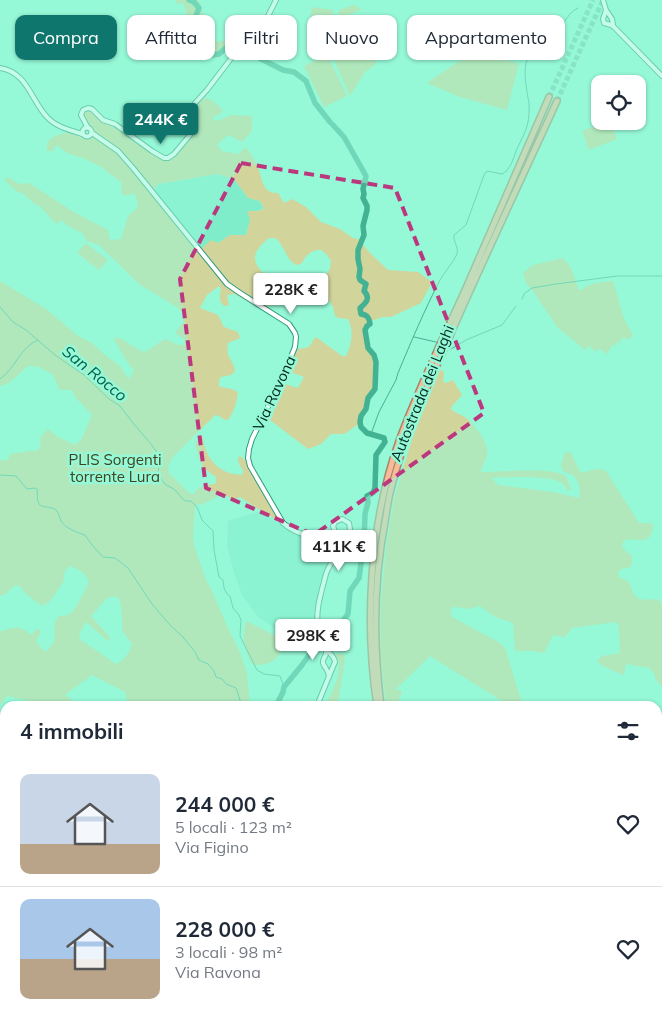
<!DOCTYPE html>
<html lang="it">
<head>
<meta charset="utf-8">
<style>
	body { margin:0; font-family:Mulish,sans-serif; background:#f2f2f3; color:#1f2937; height:100vh; display:flex; flex-direction:column; font-size:19px; white-space:nowrap }
	* { box-sizing:border-box; margin:0 }
	p { font-size:16px; color:#747a83 }
	.icon { flex:none; width:28px; height:28px; fill:none; stroke:currentColor; stroke-width:2; stroke-linecap:round; stroke-linejoin:round }
	.map { position:relative; flex:1; overflow:hidden }
	.details { position:absolute; left:0px; top:701px; width:662px; height:321px; display:flex; flex-direction:column; background:#fff; border-radius:15px 15px 0 0; box-shadow:0 1px 4px #0004 }
	.details>* { flex:none }
	.banner { position:absolute; left:15px; top:15px; width:632px; height:45px; display:flex; gap:10px }
	.tools { position:absolute; left:591px; top:75px; display:grid; gap:10px }
	.tools a { display:grid; place-items:center; width:55px; height:55px; border-radius:10px; background:#fff; box-shadow:0 1px 4px #0004; font-size:25px }
	.price { position:absolute; translate:-50% -42px; padding:0 11px; border-radius:5px; background:#fff; color:#222; font-size:16px; line-height:32px; filter:drop-shadow(0 1px 2px #0008) }
	.price::after { content:''; position:absolute; left:50%; top:30px; width:15px; height:11px; margin-left:-8px; background:inherit; clip-path:polygon(0 0,100% 0,50% 100%) }
	.price.selected { background:#0f766e; color:#fff }
	ul { padding:0; list-style:none }
	li { display:flex; align-items:center; gap:15px; height:125px; padding:0 20px }
	li+li { border-top:1px solid #e0e1e3 }
	li span { display:grid; place-items:center; flex:none; width:140px; height:100px; border-radius:10px; color:#555 }
	li>.icon { margin-inline-start:auto }
	span .icon { width:60px; height:60px; fill:#fffc; stroke-width:1 }
	li b { font-size:21px }
	h2 { display:flex; justify-content:space-between; align-items:center; height:60px; padding:0 20px; font-size:21px }
	.pill { padding:0 18px; border-radius:10px; background:#fff; box-shadow:0 1px 4px #0004; font-size:18px; line-height:45px }
	.pill.selected { background:#0f766e; color:#fff }
	.map>svg:first-child { display:block }
</style>
</head>
<body>
<div class="map">
<svg width="662" height="1022" viewBox="0 0 662 1022">
	<rect width="100%" height="100%" fill="#95f8d7"/>
	<!-- built -->
	<path fill="#7fedca" d="M217,174l17,5 14,19 12,3 4,7 -7,3 -7,9 -4,15h-16l-12,8 -17,7 -48,-59 5,-7 28,-4 9,-3z
		M260,511l30,19 17,6 25,-2 6,4v10l-11,18 -4,13 -3,2 -5,40 -13,17 1,4 14,9 -3,4 -56,-38 -16,-22 -9,-26 -6,-24 1,-24z
		M658,860h4v95l-4,1z
		M373,1018h159l1,3 6,1h-167z"/>
	<!-- green -->
	<path fill="#d1d59b" fill-rule="evenodd" d="M175,0h22l3,2 2,10 11,16 1,9 3,5 9,-2 5,3 -2,5 -9,9 -4,1 -11,-7 -9,-23 -8,-9 -5,-16 -6,1z
		M353,5l9,4 -13,6 15,21 18,-11 -7,40 -10,7 -15,24 -19,-42 10,-4 1,-19 -7,-1 4,-20z
		M312,7l21,3 -6,42 -21,-3z
		M476,52h4l39,12 -12,46 -47,-13 -33,-14 41,-28z
		M327,54l20,42 -23,11 -20,-41z
		M206,98l7,3 10,9 -3,4 -7,3v2l4,2 15,-6 20,1v15l-10,11 -14,-7 -11,10 5,6 16,3 8,-7c4,6 8,11 11,17 5,12 4,30 21,29l6,10 8,-4 14,8 15,15 19,7 13,9 5,1 13,15 17,16 30,2 14,10 -11,21 -30,14h-8l-15,5c-7,20 0,21 5,38 2,6 1,21 0,28 -2,13 -13,23 -14,36l-15,10h-13l-10,10 -13,5 -38,-29 15,-36 13,4 6,-11 -19,-7 9,-20 15,-3 5,-8 2,-2 26,19h4c6,-12 8,-25 2,-37l-10,-1 -3,-2 -2,-9 -11,-17v-9l8,-12 1,-8 -5,-7 -5,-4c-10,-1 -15,6 -20,14l-5,1c-11,-6 -11,-20 -21,-27h-6c-14,12 -20,20 -6,35 4,4 8,8 9,13 2,8 -3,18 -6,26l-31,-18 -8,1 2,10 -5,1c-5,-5 -5,-10 -3,-16l-2,-4 -12,9 -7,13 18,7 6,12 14,5 2,6 -12,5c-3,17 6,16 7,28l-4,4 -10,2 -2,3v6c6,3 14,1 19,7 -1,9 -4,18 -9,26l-4,1 -6,-4 -4,-1 -42,42 -5,9 1,7 20,20 5,1c7,-11 12,-7 22,-11v-6l-14,-10 -7,-21 1,-5 5,-5 2,1c0,12 9,28 20,33 5,4 13,4 19,5l1,-5 -4,-6 -1,-6 2,-2c10,5 33,54 40,67l-40,-26 -7,3c-10,-9 -13,-5 -22,0 -5,3 -10,5 -16,5l-2,33 2,10 11,32 5,9 17,39 12,24 7,21 3,33h-114l-9,-5 -1,-6 -1,-3 -33,-17 -27,20 15,11h-34l-7,-3 -32,-7 -7,9v-74c15,-3 19,-7 31,4l6,-6 3,1v4l-4,7 7,9 4,1 7,-9 1,-20 4,-6c2,0 5,0 8,-1 8,-2 19,-26 22,-34l-6,-9 -13,-6c-5,3 -7,9 -6,15l-14,20 -8,5 -17,-13 -4,-6 -4,-2 -3,1 -8,8 -6,2v-136h8l2,-6 20,-3 -2,-1 9,1 3,-3 1,-12 7,-7 10,8 17,8 6,-5 11,-25 -17,-18 -3,-7h-12l-8,-16 -13,-7 -11,-1 -19,17 -9,3v-105l46,28 32,27 14,7 14,13 13,9 10,14 5,-9c-9,-9 -13,-20 -20,-30l2,-3c11,3 17,12 29,15l20,-13 14,6h5l1,-5 -10,-7 8,-11v-9l-8,-7 -36,-22 -40,-39 -12,-4 -5,-8 -14,-7 -6,-6 -6,4 -16,-18 -4,-1 -14,-12 -6,-2 -11,-11 2,-3 13,7 9,-1 43,28 36,19 2,10 11,-1 7,-23 9,-8 1,-7 -5,-8 -6,3 -4,-1 -2,-4 1,-8 -21,-16 -18,-9 -14,-4 -13,-9 -3,6h-4l-2,-1v-7c12,-15 33,-9 50,-8l-13,-19v-4l4,-2 4,1 21,16 7,3 45,31 10,-5 17,-21 4,-27 4,-8zM217,174l17,5 14,19 12,3 4,8 -7,2h-10l3,9 -4,15h-16l-12,8 -7,-3 -10,9 -48,-58 5,-7c20,-3 39,-7 59,-10zM110,597h8c5,8 4,25 4,34l10,13c-2,8 -8,17 -16,20l-35,-24 -2,-6 7,-12 22,19 2,-2 -2,-4 -17,-19c7,-5 11,-16 19,-19z
		M608,121h2l7,18 -28,11 -7,-19z
		M86,243l22,17 -9,10 -22,-17z
		M563,258l8,10 8,22h3c8,-8 20,-8 31,-9l11,38 9,16 -5,5 -5,-3 -4,6 -2,-1 -3,4 -2,-1 -5,9 -8,-6 -3,4 -7,-6 -4,4 -28,-23 -24,-36 -7,-8 -3,-10 10,-8z
		M440,370l3,1 1,1 -1,10 3,1 7,-3 9,15 -10,11 -1,3c4,4 9,5 14,8 8,6 24,26 22,36 0,6 -5,12 -6,19 20,0 69,-5 85,4l5,13 -3,2c-2,-2 -3,-5 -5,-7 -8,-9 -58,-7 -71,-6l6,7 55,7 26,6c2,-7 0,-18 -6,-23 -4,-2 -9,-2 -11,-6 -2,-5 2,-12 3,-16l4,-1 2,1 9,19c10,1 15,-6 26,-1l33,52h11l3,2c-1,19 -12,15 -26,14l-4,3 -1,6 10,8v8l-2,3 -11,3 -1,3 1,4 10,5c7,20 9,18 29,17l4,5v82l-6,-6 -2,-7 -5,-5 -23,-4 -2,11 -20,-8 -7,-6 5,-5 18,-3 -1,-27 -3,-4 -44,6 -7,9 -12,-2 -9,18 -11,-2h-18l-2,-28 -18,-6 -15,-11 -11,3 -13,-2h-3c-3,3 -3,7 -1,10l48,26 5,5 18,58h-13l-80,-50 -35,34h6l1,3 -6,13h-10l-6,-50 1,-54 5,-53 8,-50 19,-63z
		M246,621l32,16 5,7c-4,18 -14,21 -30,21 -10,-16 -11,-26 -7,-44z
		M335,654h8l2,4 -6,39 -4,9h-11c8,-14 22,-36 11,-52z"/>
	<g fill="none" stroke-linecap="round" stroke-linejoin="round">
		<!-- stream -->
		<path stroke="#43b293" stroke-width="1" d="M522,299l2,-5 8,-6 24,-4 61,-8h45
			M0,307l13,15 13,8 29,25 29,20 25,24 11,7 13,17 18,21 7,10 2,7 -2,11 3,7 5,6 8,4 10,11 2,1h5l6,6 5,13 11,11 1,19 5,27 4,3 1,8 3,6 3,2 3,12 6,7 2,5 -1,16 17,34 7,4 16,2 4,11
			M414,337l22,5
			M451,349l15,-9 36,-15 14,-19
			M0,379c16,-11 20,-32 38,-39
			M371,434l8,-22 17,-32 2,-7c13,-31 26,-62 42,-93 5,-9 13,-17 17,-26 2,-7 -4,-12 -3,-19l12,-10 18,-50 3,-4 15,3c8,-4 11,-14 14,-23 4,-9 10,-19 12,-29 1,-7 2,-17 0,-24 -2,-14 -8,-39 7,-48l18,-5 3,-3c5,-12 9,-28 22,-34
			M0,475l16,1 11,13 8,-1 2,1c1,5 -1,12 3,16 4,3 11,1 16,5 3,3 3,7 5,11 4,7 17,12 24,14l7,10 11,12 12,1 13,10 24,36 18,21 13,12 12,15 4,8 9,4 6,7 2,6 6,2 4,5 10,4 6,18"/>
		<!-- river -->
		<path stroke="#43b293" stroke-width="5.5" d="M189,0l5,2 5,6 -4,10 1,3 13,5 -2,22 3,5 2,2 7,-1 8,-7 4,-1 20,8 32,16 11,2 12,9 9,22 15,19
			M276,706l7,-14 1,-5 18,-22 23,-32 4,-4 13,-7 6,-8 2,-23 9,-13 5,-36 1,-28 3,-12 -1,-6 6,-3 2,-5 1,-33 9,-13 -1,-4 -17,-5 -6,-6 -1,-5 1,-6 5,-7 2,-11 7,-9 1,-27 -2,-7 -6,-7 -3,-18 2,-4 3,-2c-1,-7 -3,-9 -9,-10l-1,-6c6,-5 11,-10 4,-17l2,-7 -6,-4 -1,-3 1,-8 -2,-10v-9l6,-15 -1,-9 4,-16v-4l-4,-8 1,-4 -1,-5 3,-13 -22,-39 -11,-12
			M283,1018v4"/>
		<!-- highway-tunnel -->
		<path stroke="#77cfb2" stroke-width="5" stroke-dasharray="5 2.5" stroke-linecap="butt" d="M549,97l44,-97
			M557,101l46,-101"/>
		<!-- secondary casing -->
		<g stroke="#319a7d" stroke-width="6">
			<path id="secondary" d="M603,0l3,10 6,9 1,6
				M606,10l-3,9 1,4 7,2 3,2 48,49
				M0,68c27,4 31,32 47,49 9,10 23,13 35,17
				M82.5 132a4.5 4.5 0 1 1 9 0a4.5 4.5 0 1 1-9 0Z
				M88,128l-7,-13 2,-5 5,-2 4,1 11,11 12,4 37,27 12,7h4l6,-4 16,-19 3,-26 2,-6 12,-13 48,-63 12,-9 9,-18
				M92,133l26,18 15,17 94,116 13,9 49,31 6,9 1,4 -1,10 -12,29 -31,63 -3,10 -1,9 2,8 33,57c9,8 23,14 35,13 6,-1 11,-3 17,-4
				M344,542l6,-13 -1,-6 -7,-4 -7,3 -2,4 2,6 7,3 5,-2
				M329,677c-1,-9 -4,-8 -6,-14 -1,-4 3,-6 3,-10 0,-8 -6,-18 -8,-26 -3,-17 4,-37 8,-53 4,-13 18,-25 16,-39
				M317,706c6,-15 12,-30 18,-44 0,-5 -6,-9 -9,-13
				M0,822h5"/>
		</g>
		<!-- primary casing -->
		<g stroke="#a2886d" stroke-width="7">
			<path id="primary" d="M658,854h4
				M583,1018l3,4
				M168,1022l1,-4"/>
		</g>
		<!-- highway casing -->
		<g stroke="#a2886d" stroke-width="8">
			<path id="highway" d="M377,706c-13,-85 -7,-184 22,-265 19,-52 44,-102 67,-153 28,-63 55,-127 83,-191
				M381,706c-8,-63 -8,-121 4,-184 2,-11 3,-22 6,-33 13,-53 36,-102 58,-151 35,-80 72,-158 108,-237
				M481,1018l1,4
				M485,1018l1,4"/>
		</g>
		<!-- secondary -->
		<use href="#secondary" stroke="#fff" stroke-width="4"/>
		<!-- primary -->
		<use href="#primary" stroke="#fbd6c1" stroke-width="4.5"/>
		<!-- highway -->
		<use href="#highway" stroke="#f9bb97" stroke-width="5"/>
	</g>
	<!-- marked area -->
	<path d="M0 0H662V1022H0ZM241,163l154,25 89,225 -170,122 -108,-47 -26,-209z" fill="#95f8d7" fill-opacity=".55" fill-rule="evenodd"/>
	<path fill="none" stroke="#bb387f" stroke-width="4" stroke-dasharray="10 6" stroke-linejoin="round" d="M241,163l154,25 89,225 -170,122 -108,-47 -26,-209z"/>
	<g text-anchor="middle" dominant-baseline="central" stroke-width="5" stroke-linejoin="round" paint-order="stroke">
		<!-- street labels -->
		<g font-size="15" fill="#002a1f" stroke="#95f8d7">
			<text transform="translate(274 393) rotate(-65)">Via Ravona</text>
			<text transform="translate(422 393) rotate(-68)">Autostrada dei Laghi</text>
		</g>
		<!-- park labels -->
		<g font-size="15" fill="#42431e" stroke="#95f8d7">
			<text x="115" y="459">PLIS Sorgenti<tspan x="115" dy="17">torrente Lura</tspan></text>
		</g>
		<!-- water labels -->
		<g font-size="16" font-style="italic" fill="#04624d" stroke="#95f8d7">
			<text transform="translate(95 373) rotate(39)">San Rocco</text>
		</g>
	</g>
</svg>
<div class="tools">
<a><svg class="icon" aria-label="locate" viewBox="0 0 24 24"><circle cx="12" cy="12" r="6"/><path d="M12 2v4M12 18v4M2 12h4M18 12h4"/></svg></a>
</div>
<b class="price selected" style="left:161px;top:145px">244K €</b>
<b class="price" style="left:291px;top:315px">228K €</b>
<b class="price" style="left:339px;top:572px">411K €</b>
<b class="price" style="left:313px;top:661px">298K €</b>
<div class="banner">
<a class="pill selected">Compra</a>
<a class="pill">Affitta</a>
<a class="pill">Filtri</a>
<a class="pill">Nuovo</a>
<a class="pill">Appartamento</a>
</div>
<section class="details">
<h2>4 immobili<svg class="icon" aria-label="filters" viewBox="0 0 24 24"><path d="M4 7h16M4 17h16"/><circle cx="9" cy="7" r="2"/><circle cx="15" cy="17" r="2"/></svg></h2>
<ul>
<li><span style="background:linear-gradient(#c9d6e8 70%,#b9a48a 0)"><svg class="icon" aria-label="home" viewBox="0 0 24 24"><path d="M3 11l9-7 9 7M6 9v11h12V9"/></svg></span><div><b>244 000 €</b><p>5 locali · 123 m²</p><p>Via Figino</p></div><svg class="icon" aria-label="heart" viewBox="0 0 24 24"><path d="M12 20l-8-8c-3-5 5-10 8-4 3-6 11-1 8 4z"/></svg></li>
<li><span style="background:linear-gradient(#a9c7e8 60%,#b9a48a 0)"><svg class="icon" aria-label="home" viewBox="0 0 24 24"><path d="M3 11l9-7 9 7M6 9v11h12V9"/></svg></span><div><b>228 000 €</b><p>3 locali · 98 m²</p><p>Via Ravona</p></div><svg class="icon" aria-label="heart" viewBox="0 0 24 24"><path d="M12 20l-8-8c-3-5 5-10 8-4 3-6 11-1 8 4z"/></svg></li>
</ul>
</section>
</div>
</body>
</html>
